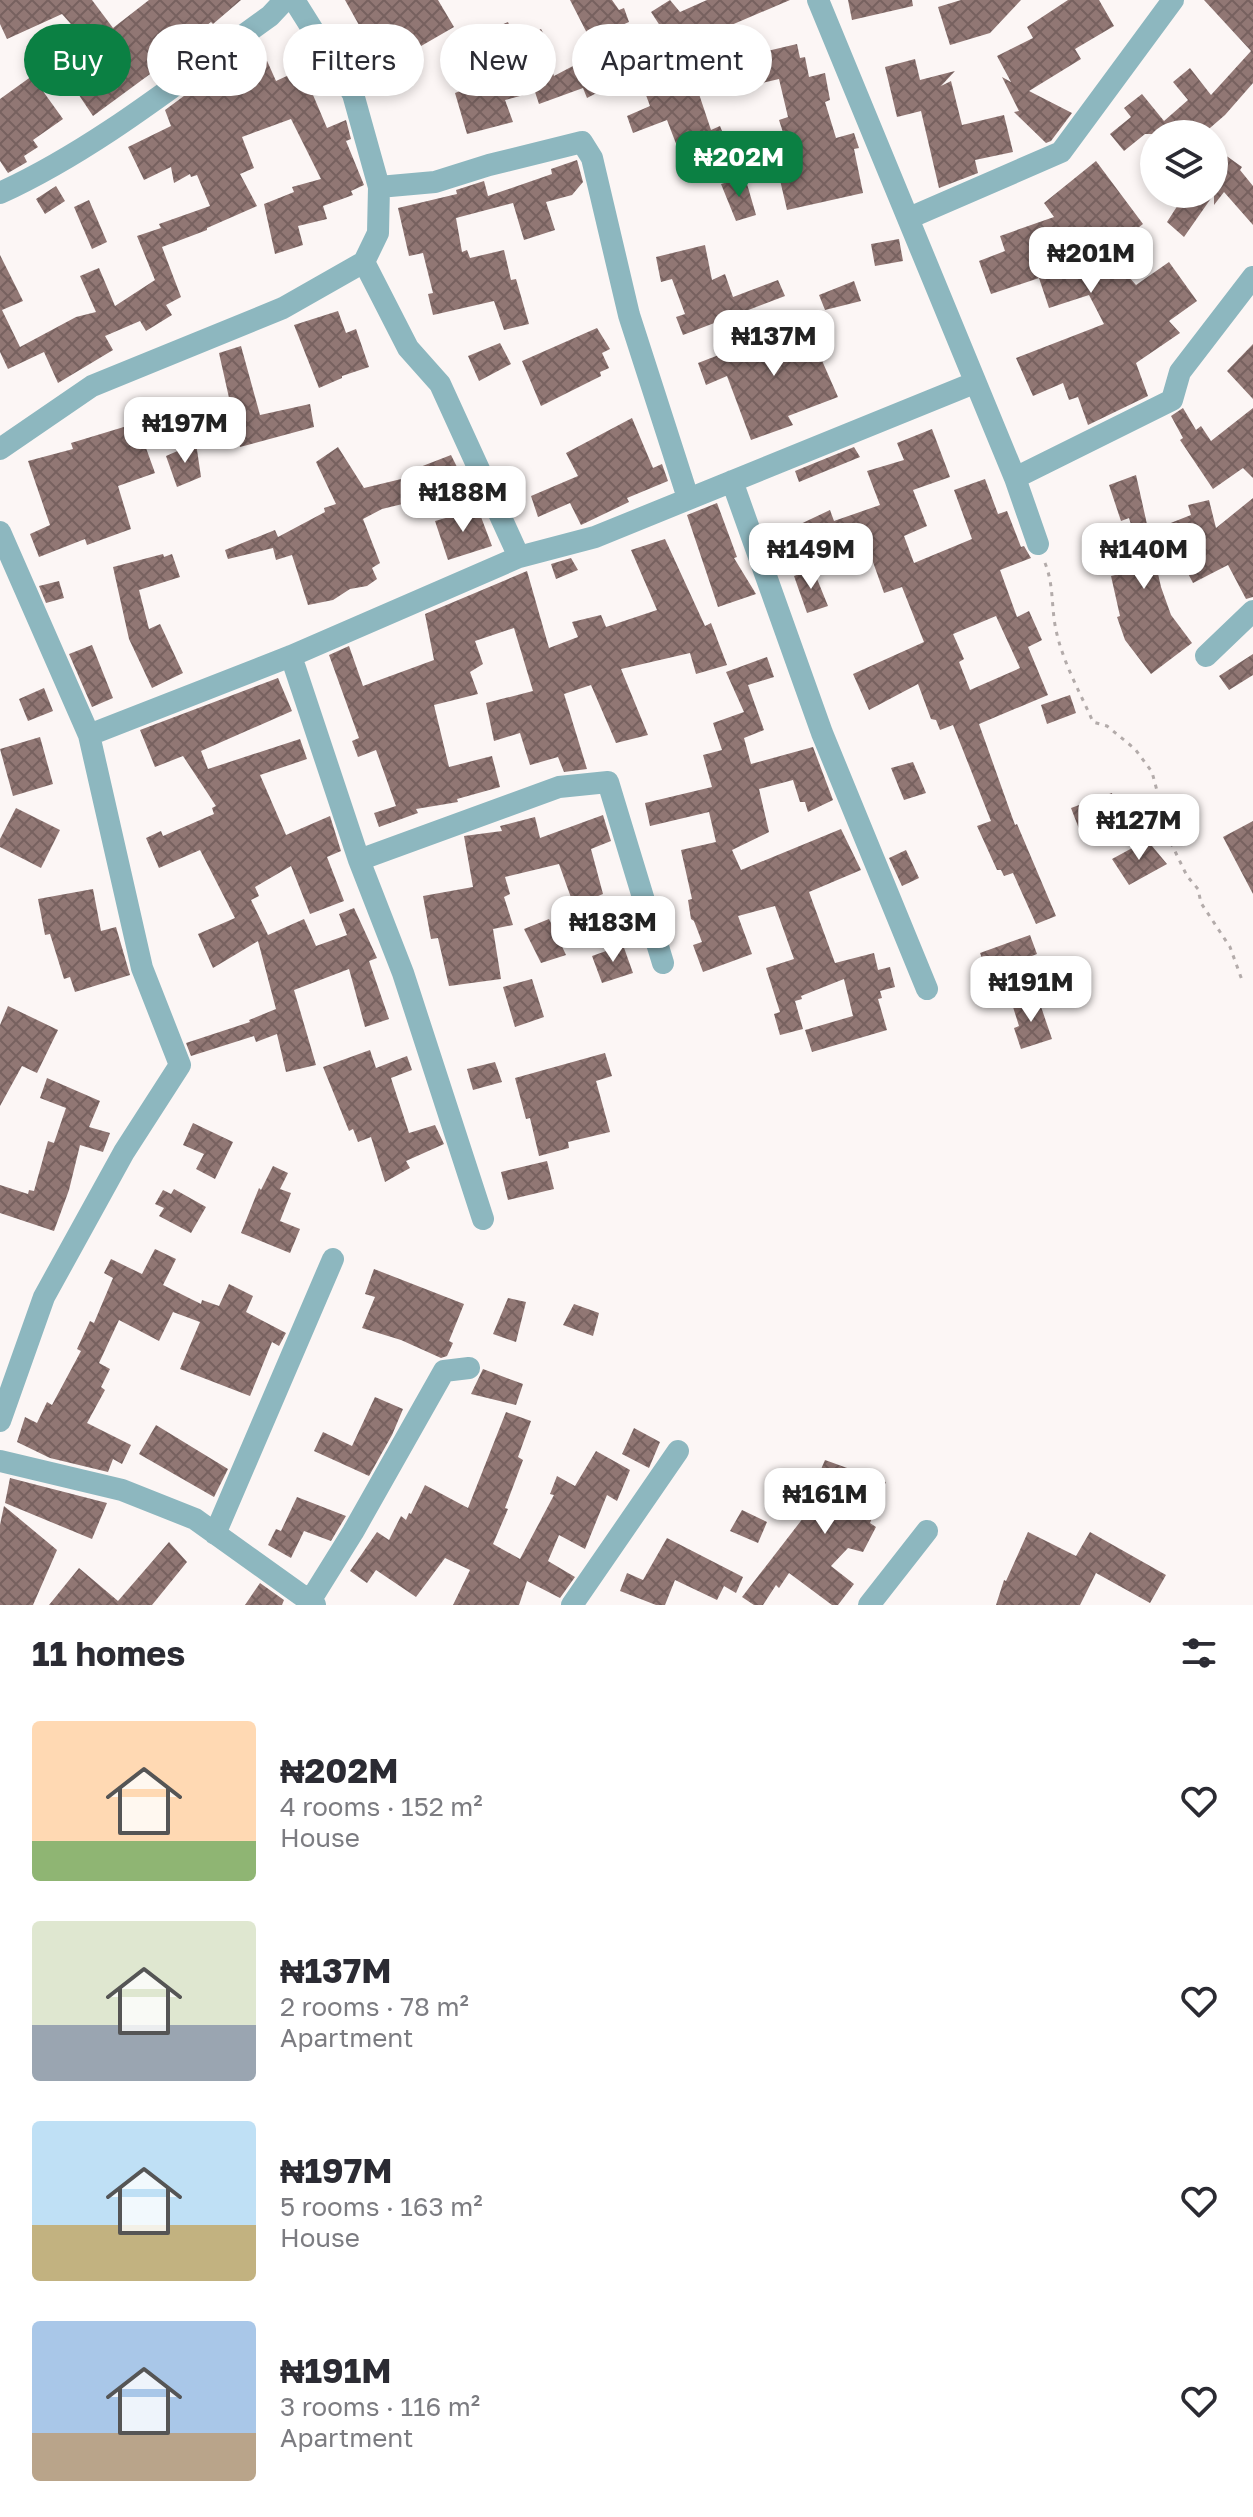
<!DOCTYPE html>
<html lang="en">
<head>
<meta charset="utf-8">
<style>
	body { margin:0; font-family:"Golos Text",sans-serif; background:#f7f7f7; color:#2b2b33; height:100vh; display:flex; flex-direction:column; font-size:30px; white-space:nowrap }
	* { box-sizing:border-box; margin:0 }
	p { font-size:26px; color:#7c7c81 }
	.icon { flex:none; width:44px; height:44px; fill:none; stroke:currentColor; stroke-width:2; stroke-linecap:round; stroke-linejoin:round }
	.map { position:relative; height:1605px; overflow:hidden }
	.panel { display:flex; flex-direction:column; background:#fff; flex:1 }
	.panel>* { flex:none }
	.guide { position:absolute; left:24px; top:24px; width:800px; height:72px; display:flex; gap:16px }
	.fabs { position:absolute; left:1140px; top:120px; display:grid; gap:16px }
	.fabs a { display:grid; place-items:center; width:88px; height:88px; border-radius:50%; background:#fff; box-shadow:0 4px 12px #0003; font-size:40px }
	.price { position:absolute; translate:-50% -68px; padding:0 18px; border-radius:16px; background:#fff; color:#222; font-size:26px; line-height:52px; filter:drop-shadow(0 2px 4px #0008) }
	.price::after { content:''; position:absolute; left:50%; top:48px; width:24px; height:18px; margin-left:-12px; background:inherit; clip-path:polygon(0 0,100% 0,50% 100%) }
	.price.current { background:#0b8043; color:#fff }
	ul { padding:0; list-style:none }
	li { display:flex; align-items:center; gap:24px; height:200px; padding:0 32px }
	li span { display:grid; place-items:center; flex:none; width:224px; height:160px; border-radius:8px; color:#555 }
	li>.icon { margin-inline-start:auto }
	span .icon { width:96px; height:96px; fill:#fffc; stroke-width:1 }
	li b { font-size:34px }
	h2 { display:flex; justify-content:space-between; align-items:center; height:96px; padding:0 32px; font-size:34px }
	.pill { padding:0 28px; border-radius:36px; background:#fff; box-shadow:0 4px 12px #0003; font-size:28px; line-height:72px }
	.pill.current { background:#0b8043; color:#fff }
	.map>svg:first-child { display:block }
</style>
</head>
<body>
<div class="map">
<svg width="1253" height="1605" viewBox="0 0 1253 1605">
	<defs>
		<pattern id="building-cross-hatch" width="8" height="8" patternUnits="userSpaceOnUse" patternTransform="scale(2)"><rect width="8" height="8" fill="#917774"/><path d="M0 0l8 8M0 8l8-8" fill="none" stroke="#77615f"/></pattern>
	</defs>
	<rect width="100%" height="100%" fill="#fcf6f5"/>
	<!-- building -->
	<path fill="url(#building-cross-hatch)" fill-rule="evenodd" d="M0,0h92l21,28 36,-28h92l-28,24 -2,-2 -53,41 3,3 -68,50 -37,-55 30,-20 -24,-27 -55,25 -7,-15z
		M345,0h93l16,27 -71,41z
		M570,0h42l7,10 5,-2 5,14 -39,17z
		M670,0l10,12 27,-12h83l-75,32 -3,-7 -25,16 12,40 -4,1 16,48 9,-4 8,20 -45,16 -16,-42 -34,13 -6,-17 23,-10 -10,-27 41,-21 -30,-46z
		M848,0h64l1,6 -61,14z
		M961,0h60l-31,33 -40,12 -12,-38z
		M1068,0h31l15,26 -39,23 6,10 -52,32 43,22 -21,28 -5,2 -32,-31 5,-1 -17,-34 9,5 -14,-26 36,-18 -6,-11z
		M1204,0h49v83l-28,32 -22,19h-58l-21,17 -14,-17 21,-17 -7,-9 18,-14 22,27 24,-21 -15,-18 17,-14 21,27 40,-44z
		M508,22l8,20 25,-13 7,13 -5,3 11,31 34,-18 6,10 4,-1 12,19 -23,12 -4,-10 -44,16 -4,-12 -30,8 8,22 -46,12 -12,-41 25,-10 -8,-21 29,-10 -11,-22z
		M797,44l3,14 5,-1 4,20 16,-4 5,27 -5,2 11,36 18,-5 5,15 -5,1 9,44 -76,17 -7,-30 17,-4 -18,-56 9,-3 -9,-38 -35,8 -6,-29z
		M260,45l16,36 26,-12 25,59 19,-8 5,19 -5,2 18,44 -13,6 2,4 -30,11 4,13 -29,7 5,19 -28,9 -11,-50 30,-12 -2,-5 29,-8 -30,-60 -49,18 12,31 -14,6 17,32 -50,22v2l-45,17 19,50 -15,8 6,10 -26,16 -6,-10 -35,15 8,14 -55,33 -14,-31 -36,17 -8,-17v-97l23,46 -21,9 18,37 56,-30 20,-5 -16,-36 19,-8 16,38 40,-26 -18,-44 24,-8 -2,-4 51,-18 -13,-31 -6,2 -1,-3 -16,9 -3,-16 -27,13 -16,-33 43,-21 -6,-16 27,-20 57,-19 -8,-17z
		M915,59l5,21 35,-9 -14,15 10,-5 11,44 42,-10 9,37 -38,8 3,13 -39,15 -18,-77 -24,6 -12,-50z
		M32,76l31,43 -30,21 5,7 -14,9 3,6 -19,11 -8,-12v-62z
		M1214,147l28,20 -2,3 13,16v39l-29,-33 -10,13z
		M577,160l6,22 -11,13 -26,7 9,28 -31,10 -11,-37 -57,15 6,34 5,-2 3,8 34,-8 7,30 5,-1 13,45 -25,6 -10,-29 -61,14 -5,-21 5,-1 -10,-40 -14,3 -11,-48 59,-14 -1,-4 28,-9 4,15 64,-22 -1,-5z
		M1096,161l47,63 -36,28 29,33 33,-23 28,39 -28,20 11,12 -44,30 12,33 -60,29 -10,-28 -9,3 -6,-17 -30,13 -17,-38 88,-34 -15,-29 -40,13 -10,-30 -48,16 -12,-33 26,-10 -5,-15 54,-19 -10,-14z
		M745,177l11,38 -20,6 -15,-37z
		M56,186l9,15 -20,13 -9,-15z
		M1185,194h29l-30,43 -17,-15z
		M89,200l18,42 -15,7 -18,-42z
		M899,239l4,22 -28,5 -4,-22z
		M705,245l7,35 13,-6 8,23 45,-17 7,16 -102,39 -7,-18 9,-3 -13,-35 -11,3 -5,-25z
		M854,281l7,20 -36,9 -6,-15z
		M338,311l8,22 10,-4 13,38 -27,9v2l-23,10 -25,-63z
		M805,322l33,75 -50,19 5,9 -42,15 -24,-64 -21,9 -8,-22 26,-10 1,2 37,-17 -1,-3z
		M597,328l13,21 -8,4 7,15 -9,4 1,4 -60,30 -19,-45z
		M500,343l11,21 -32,17 -11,-25z
		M1253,344v55l-26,-28z
		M241,346l19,69 50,-11 4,23 -74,20 -21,-94z
		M1183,408l13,22 5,-4 10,15 42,-33v70l-10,-10 -30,21 -33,-49 3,-2 -12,-22z
		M632,418l21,50 9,-4 6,17 -41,17 2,4 -48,23 -11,-22 -32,14 -7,-21 47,-20 -12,-23z
		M137,423l18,50 -37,13 13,43 -44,16 -2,-6 -46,18 -9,-23 20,-9 -22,-64 45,-12 -2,-6z
		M932,429l18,48 -37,13 14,36 -23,10 10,27 58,-24 -18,-49 31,-11 13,35 9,-3 14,36 3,-1 7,12 -31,12 17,47 12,-6 13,29 -14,7 20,48 -69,29 36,101 2,-1 39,92 -20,8 -23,-51 -9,3 -3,-6h-4l-20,-44 14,-5 -38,-96 -13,5 -4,-10 -5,-1 -13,-35 -49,26 -16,-36 71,-32 -22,-55 -18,6 -16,-45 -64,20 -12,-40 38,-18 4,11 46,-16 -13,-34 37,-11 -7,-17zM996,616l24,52 -50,22 -11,-28 5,-3 -11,-25z
		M196,443l5,34 -24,10 -11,-31z
		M338,447l26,41 58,-14 -2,-7 31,-12 14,28 -37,17 -1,-2 -45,11 -19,10 17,44 -8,5 5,11 -10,7 -17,3 -17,11 -25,5 -16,-50 -16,5 -3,-12 -45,11 -3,-9 50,-20 3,7 47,-25 -1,-4 12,-4 -20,-42z
		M854,447l6,10 -61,25 -4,-11z
		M1136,475l25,112 10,28 21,28 -41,31 -26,-34 -8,-23 3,-1 -9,-40 33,-8 -15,-50 -8,3 -12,-36z
		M1253,498v99l-7,2 -18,-34 -35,18 -30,-57 28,-11 -3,-10 21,-5 7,28z
		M717,503l20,54 -3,1 22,36 -38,13 -31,-92z
		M478,509l14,37 -44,14 -13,-39z
		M665,539l40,87 6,-3 16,42 -31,9 -6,-21 -69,16 27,66 -32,8 -25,-58 -27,9 23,75 -23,3 -6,-15 -28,8 -10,-32 -26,8 -8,-38 47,-12 -19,-63 -39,13 8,23 -13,8 8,22 -44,11 15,62 43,-11 8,31 -43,12 1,3 -42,7 2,4 -39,14 -5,-14 22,-7 -20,-56 -18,7 -6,-16 7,-3 -30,-83 20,-9 14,40 71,-26 -9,-46 102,-43 22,77 29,-11 -6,-15 29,-7 5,12 51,-17 -26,-60z
		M163,554l1,3 8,-3 8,23 -41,13 10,39 11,-5 23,49 -31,15 -23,-49 -16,-72z
		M571,558l7,12 -22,9 -5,-15z
		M813,569l15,37 -21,7 -13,-37z
		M59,581l5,17 -18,5 -7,-17z
		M92,645l21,53 -21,9 -23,-53z
		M1253,654v21l-24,15 -10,-14z
		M767,657l7,20 -26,8 16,45 -20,8 7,26 62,-17 20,53 -25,12 -3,-10h-5l-7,-22 -34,9 10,43 -37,18 9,20 100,-41 20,41 -52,22 26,71 39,-10 4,17 12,-3 5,20 -15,4 2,7 -4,1 9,31 -75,22 -7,-22 48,-14 -9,-37 -43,17 1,3 -7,2 8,28 -23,6 -6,-21 6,-2 -14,-44 28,-9 -19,-53 -37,10 14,38 -49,18 -10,-27 9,-3 -8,-21 -3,-2 -3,-19 4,-1 -11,-49 35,-8 -7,-30 -59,14 -5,-23 67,-16 -9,-32 19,-5 -9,-27 31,-11 -18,-40z
		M278,678l14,33 -91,40 7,18 92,-30 7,20 -47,16 26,60 44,-19 11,35 -14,6 17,44 -34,13 -19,-48 -36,21 4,9 -8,4 17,35 36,-16 12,27 31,-11 -8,-21 15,-6 23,50 -8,3 20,58 -24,8 -16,-58 -55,21 22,75 -30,7 -9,-38 -21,8 -2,-6 -63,20 -5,-13 64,-21 -1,-2 27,-11 -18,-68 -45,27 -15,-34 37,-16 -35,-68 -41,18 -13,-30 15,-7 2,5 51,-22 -2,-6 4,-2 -33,-50 -28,11 -15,-37z
		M44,688l9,23 -25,10 -9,-22z
		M1070,695l6,18 -29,11 -6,-19z
		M40,737l13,47 -40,12 -13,-47z
		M913,762l13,31 -22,7 -13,-32z
		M1112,793l4,24 -35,17 -10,-26z
		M16,808l44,22 -19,38 -41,-21v-8z
		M603,815l8,26 -20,8 12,45 -29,12 -15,-42 -54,13 5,17 -6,3 9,28 -20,4 8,50 -52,7 -11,-48 -7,1 -8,-43 50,-9 -9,-51 38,-5 -2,-5 35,-9 5,21z
		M1253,821v73l-30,-57z
		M1147,840l20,24 -38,21 -17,-26z
		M906,850l13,28 -17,8 -13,-28z
		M93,889l8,42 15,-4 14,48 -55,17 -5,-15 -6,2 -14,-45 -5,1 -7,-36z
		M549,919l17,36 -25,8 -17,-34z
		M1030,935l7,19 -31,12 9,22 -19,8 -16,-43z
		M623,945l10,28 -31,10 -10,-27z
		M532,979l12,38 -29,10 -12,-40z
		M1038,998l14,41 -31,10 -7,-21 5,-2 -6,-19z
		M8,1006l50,24 -21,43 -15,-7 -22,40v-81z
		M370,1050l6,18 31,-12 5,14 -21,8 18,55 26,-8 9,19 -38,17 4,7 -25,14 -14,-45 -13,5 -5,-13 -4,2 -26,-64z
		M605,1053l7,23 -16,5 14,51 -42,10 1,6 -30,8 -9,-38 -4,1 -11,-41z
		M495,1062l7,20 -29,8 -6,-21z
		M47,1078l53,23 -11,26 21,6 -7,19 -23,-7 -11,45 -15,41 -54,-18v-28l28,9 1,-4 5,1 14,-50 6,2 12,-35 -26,-10z
		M193,1123l40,19 -18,37 -19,-10 8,-15 -21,-9z
		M547,1161l7,28 -46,11 -7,-28z
		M273,1166l15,7 -8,16 11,4 -11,28 20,8 -10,24 -49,-20 18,-45 2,2z
		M174,1189l32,18 -15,26 -32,-17 5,-8 -9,-4 8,-14 8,4z
		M155,1249l21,10 -13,26 38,19 1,-4 17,6 10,-22 24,12 -7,16 40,21 -7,13 -7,-4 -22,54 -70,-27 20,-47 -27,-10 -14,29 -40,-21 -20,43 11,6 -9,18 4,3 -18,33 44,22 -9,19 -9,-5 -5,13 -58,-14 -33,-16 8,-25 12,6 10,-21 5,3 29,-54 -4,-2 13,-28 4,2 19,-45 -9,-5 7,-14 31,15z
		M374,1269l90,35 -15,37 4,2 -6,13 -6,2 -40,-18 -39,-12 13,-31 -10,-3z
		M508,1298l18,4 -10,40 -23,-8z
		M574,1304l25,9 -6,23 -30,-11z
		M483,1369l40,15 -7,21 -45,-11z
		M375,1397l28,12 -11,26 -23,41 -55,-25 9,-19 29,14z
		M506,1412l25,9 -13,36 5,3 -18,48 3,1 -15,35 27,15 34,-64 -4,-1 7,-18 18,10 21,-35 34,19 -13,31 -10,-6 -22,54 -26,-14 -11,26 27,16 -15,21 -33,-17 -8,24h-66l17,-35 -25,-12 -29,39 -40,-27 -9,13 -17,-12 27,-39 12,8 12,-24 5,4 3,-7 2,1 14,-29 43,23z
		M156,1425l72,44 -14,28 -75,-43z
		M634,1428l26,14 -11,26 -27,-14z
		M825,1460l61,22 -16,41 6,4 -13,25 -15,-4 -17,18 23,18 -16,21h-6l-43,-32 -10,15 -3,-3 -13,20h-9l-12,-8 65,-84 17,-29 -8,-3z
		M10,1478l97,25 -15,36 -87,-36z
		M297,1497l49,19 -15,25 -27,-10 -13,27 -23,-13 8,-16 5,2z
		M4,1506l53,44 -24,55h-33v-80z
		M742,1510l25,12 -9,21 -28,-12z
		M1028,1532l48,24 14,-24 76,43 -16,28 -54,-30 -16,32h-84l8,-25 2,1z
		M667,1538l76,39 -7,16 -12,-7 -7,14 -42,-20 -10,25h-9l-36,-14 7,-18 16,7z
		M169,1542l18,20 -35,43h-103l30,-37 39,33z
		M260,1583l24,17 -2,5h-37z"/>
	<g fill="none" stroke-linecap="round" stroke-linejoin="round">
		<!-- path -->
		<path stroke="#b3abaa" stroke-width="3" stroke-dasharray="4 6" stroke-linecap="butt" d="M1045,563c9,22 6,44 11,67 7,33 24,62 37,92l14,4 28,23 17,23 19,71 16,33 11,13 3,14 29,44 12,33"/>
		<!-- minor -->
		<path stroke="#8db7bf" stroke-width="22" d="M818,0l197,478 23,66
			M379,187l56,-5 54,-17 93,-23 10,16 37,157 59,183
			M0,193c98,-45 183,-115 270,-177l15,-16
			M909,218l152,-66 112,-152
			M364,262l44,86 32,36 79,173
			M0,449l92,-63 191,-78 81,-46 14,-29 1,-46 -26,-93 -59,-94
			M1015,478l157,-78 8,-28 73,-95
			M732,481l90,252 105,256
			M0,532l89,203 53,233 38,97 -56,87 -80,145 -44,124
			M291,656l68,204 44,113 80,246
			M1206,656l47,-45
			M89,735l202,-79 228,-99 76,-20 379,-154
			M359,860l200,-73 49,-5 55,181
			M0,1461l122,29 73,29 120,86
			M215,1534l118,-275
			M310,1601l43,-69 91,-161 25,-3
			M572,1605l106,-154
			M869,1605l58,-74"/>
	</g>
</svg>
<div class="fabs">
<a><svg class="icon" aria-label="layers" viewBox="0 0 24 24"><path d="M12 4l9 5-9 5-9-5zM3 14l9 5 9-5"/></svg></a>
</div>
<b class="price current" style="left:739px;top:199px">₦202M</b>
<b class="price" style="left:1091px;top:295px">₦201M</b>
<b class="price" style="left:774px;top:378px">₦137M</b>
<b class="price" style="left:185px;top:465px">₦197M</b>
<b class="price" style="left:463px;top:534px">₦188M</b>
<b class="price" style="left:811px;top:591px">₦149M</b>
<b class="price" style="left:1144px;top:591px">₦140M</b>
<b class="price" style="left:1139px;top:862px">₦127M</b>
<b class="price" style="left:613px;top:964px">₦183M</b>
<b class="price" style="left:1031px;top:1024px">₦191M</b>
<b class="price" style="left:825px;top:1536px">₦161M</b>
<div class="guide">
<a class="pill current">Buy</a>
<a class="pill">Rent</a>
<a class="pill">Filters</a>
<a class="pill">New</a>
<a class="pill">Apartment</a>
</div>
</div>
<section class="panel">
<h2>11 homes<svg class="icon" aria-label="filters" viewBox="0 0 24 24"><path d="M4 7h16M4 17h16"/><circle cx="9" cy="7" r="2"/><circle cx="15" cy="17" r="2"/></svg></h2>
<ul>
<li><span style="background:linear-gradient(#ffd9b3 75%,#8fb573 0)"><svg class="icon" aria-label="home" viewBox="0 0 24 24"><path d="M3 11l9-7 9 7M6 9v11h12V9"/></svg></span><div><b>₦202M</b><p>4 rooms · 152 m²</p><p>House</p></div><svg class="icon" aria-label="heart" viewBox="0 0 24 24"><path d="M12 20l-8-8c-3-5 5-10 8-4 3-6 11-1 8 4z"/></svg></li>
<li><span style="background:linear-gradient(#dfe7d0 65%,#9aa5b1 0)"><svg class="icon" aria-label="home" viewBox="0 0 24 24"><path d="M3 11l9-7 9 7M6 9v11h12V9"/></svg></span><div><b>₦137M</b><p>2 rooms · 78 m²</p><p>Apartment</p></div><svg class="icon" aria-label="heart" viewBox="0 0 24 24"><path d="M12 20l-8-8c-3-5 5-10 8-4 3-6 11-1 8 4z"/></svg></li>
<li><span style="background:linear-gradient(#bfe0f5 65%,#c2b280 0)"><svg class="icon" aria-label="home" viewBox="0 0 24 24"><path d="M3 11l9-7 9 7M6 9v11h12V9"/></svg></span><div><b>₦197M</b><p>5 rooms · 163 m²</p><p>House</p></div><svg class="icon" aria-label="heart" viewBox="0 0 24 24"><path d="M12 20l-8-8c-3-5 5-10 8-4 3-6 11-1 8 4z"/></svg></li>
<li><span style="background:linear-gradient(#a9c7e8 70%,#b9a48a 0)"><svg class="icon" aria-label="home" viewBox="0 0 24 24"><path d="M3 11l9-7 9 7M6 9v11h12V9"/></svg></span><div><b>₦191M</b><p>3 rooms · 116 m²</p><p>Apartment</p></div><svg class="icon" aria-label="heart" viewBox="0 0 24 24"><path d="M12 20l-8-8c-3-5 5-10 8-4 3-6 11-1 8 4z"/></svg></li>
</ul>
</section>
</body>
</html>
